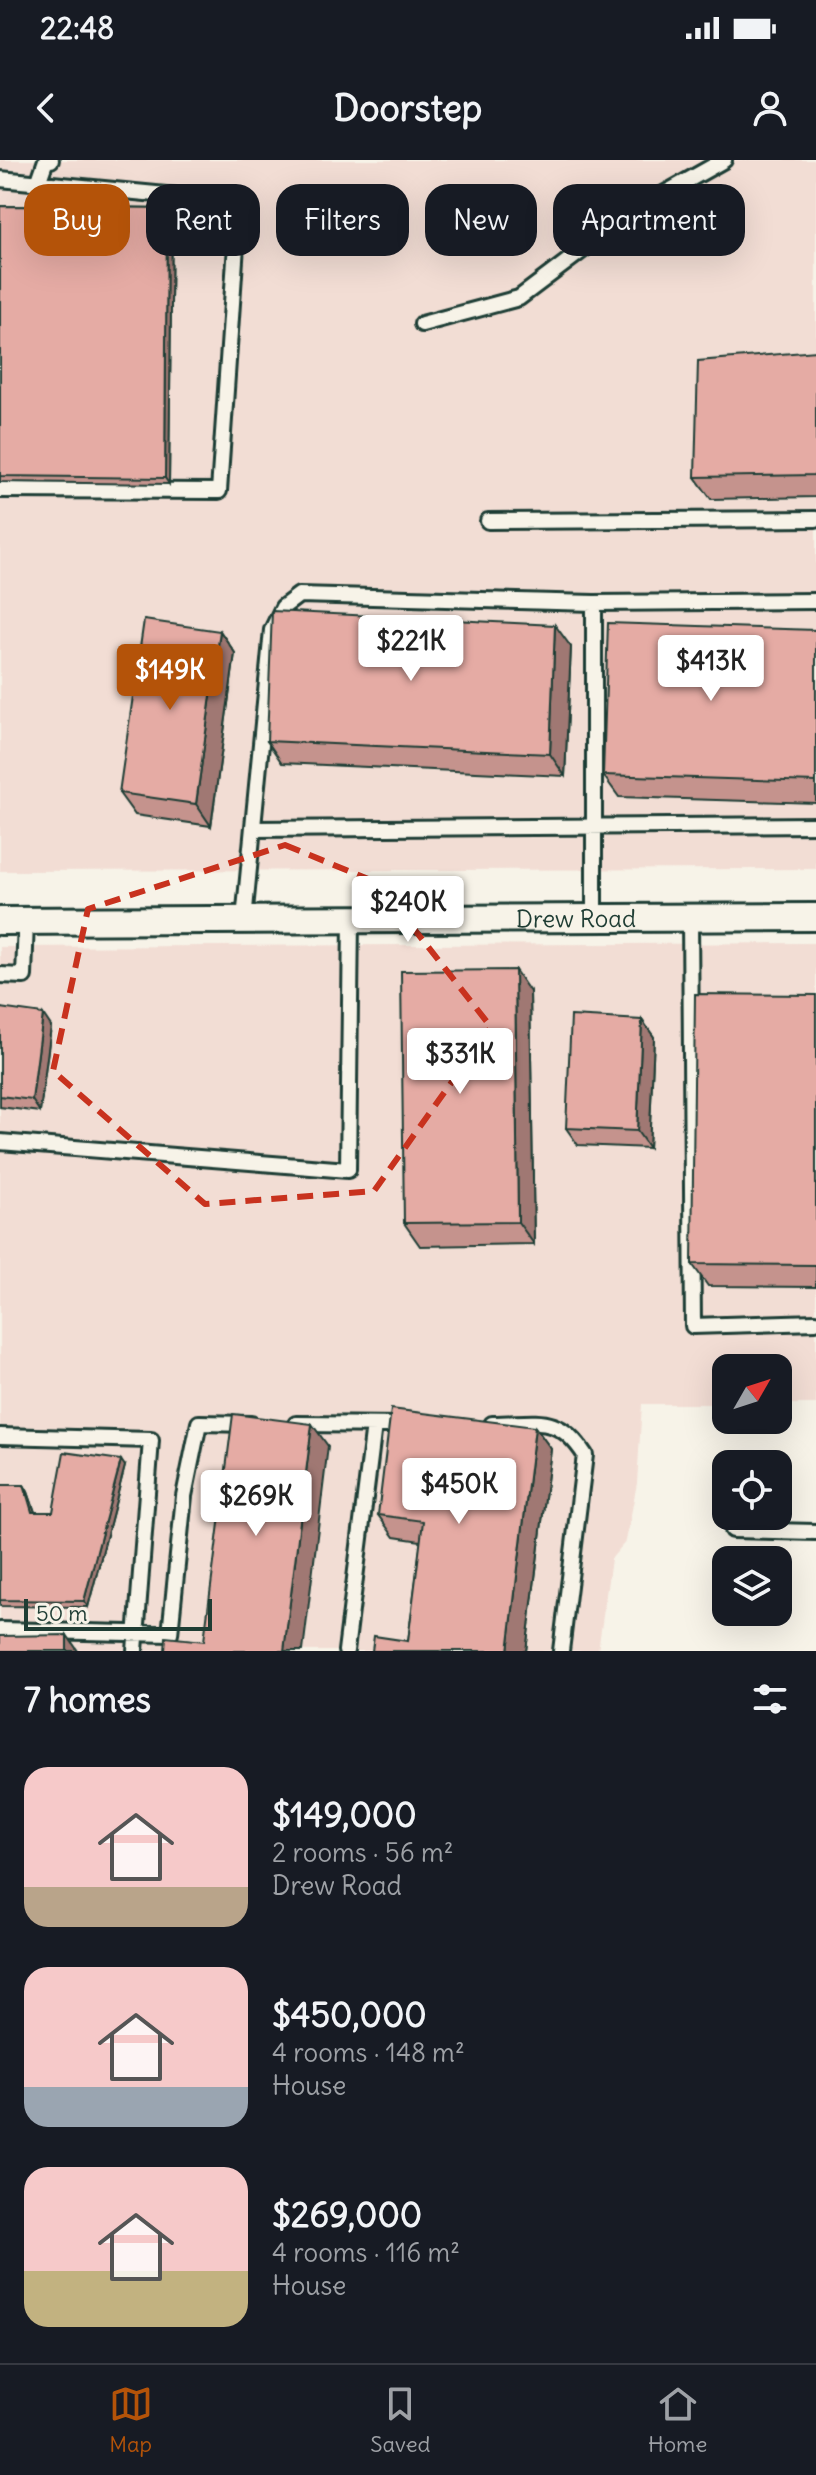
<!DOCTYPE html>
<html lang="en">
<head>
<meta charset="utf-8">
<style>
	body { margin:0; font-family:Delius,sans-serif; background:#20242c; color:#f1f3f6; height:100vh; display:flex; flex-direction:column; font-size:30px; white-space:nowrap }
	* { box-sizing:border-box; margin:0 }
	p { font-size:26px; color:#9ea1a6 }
	.icon { flex:none; width:44px; height:44px; fill:none; stroke:currentColor; stroke-width:2; stroke-linecap:round; stroke-linejoin:round }
	.map { position:relative; height:1491px; overflow:hidden }
	.sheet { display:flex; flex-direction:column; background:#171b24; flex:1 }
	.sheet>* { flex:none }
	.banner { position:absolute; left:24px; top:24px; width:768px; height:72px; display:flex; gap:16px }
	.needle { width:52px; rotate:51deg }
	.tools { position:absolute; left:712px; top:1194px; display:grid; gap:16px }
	.tools a { display:grid; place-items:center; width:80px; height:80px; border-radius:16px; background:#171b24; box-shadow:0 8px 32px #0002; font-size:40px }
	.scale { position:absolute; left:24px; bottom:20px; width:188px; box-sizing:border-box; padding-left:8px; border:4px solid #1f3d34; border-top:0; font-size:22px; line-height:28px; white-space:nowrap; color:#1f3d34; -webkit-text-stroke:6px #f7f3e8; paint-order:stroke }
	.price { position:absolute; translate:-50% -68px; padding:0 18px; border-radius:8px; background:#fff; color:#222; font-size:26px; line-height:52px; filter:drop-shadow(0 2px 4px #0008) }
	.price::after { content:''; position:absolute; left:50%; top:48px; width:24px; height:18px; margin-left:-12px; background:inherit; clip-path:polygon(0 0,100% 0,50% 100%) }
	.price.current { background:#b45309; color:#fff }
	ul { padding:0; list-style:none }
	li { display:flex; align-items:center; gap:24px; height:200px; padding:0 24px }
	li span { display:grid; place-items:center; flex:none; width:224px; height:160px; border-radius:24px; color:#555 }
	li>.icon { margin-inline-start:auto }
	span .icon { width:96px; height:96px; fill:#fffc; stroke-width:1 }
	li b { font-size:34px }
	h2 { display:flex; justify-content:space-between; align-items:center; height:96px; padding:0 24px; font-size:34px }
	.tag { padding:0 28px; border-radius:24px; background:#171b24; box-shadow:0 8px 32px #0002; font-size:28px; line-height:72px }
	.tag.current { background:#b45309; color:#fff }
	.status { display:flex; justify-content:space-between; align-items:center; height:56px; padding:0 40px; background:#171b24; direction:ltr }
	.status svg { height:22px; fill:currentColor }
	header { display:flex; justify-content:space-between; align-items:center; height:104px; padding:0 24px; background:#171b24; font-size:36px; font-weight:700 }
	.menu { display:flex; justify-content:space-around; align-items:center; height:112px; border-top:2px solid #363941; background:#171b24; font-size:22px; color:#9ea1a6 }
	.menu a { display:grid; justify-items:center; gap:4px }
	.menu .current { color:#b45309 }
	.map>svg:first-child { display:block }
</style>
</head>
<body>
<div class="status"><b>22:48</b><svg viewBox="0 0 49 12"><path d="M0 12V9h3v3zM5 12V6h3v6zM10 12V3h3v9zM15 12V0h3v12zM26 1h20v11H26zM47 4h2v5h-2z"/></svg></div>
<header><svg class="icon" aria-label="back" viewBox="0 0 24 24"><path d="M15 5l-7 7 7 7"/></svg>Doorstep<svg class="icon" aria-label="person" viewBox="0 0 24 24"><circle cx="12" cy="8" r="4"/><path d="M4 21q1-7 8-7t8 7"/></svg></header>
<div class="map">
<svg width="816" height="1491" viewBox="0 0 816 1491">
	<rect width="100%" height="100%" fill="#f7f3e8"/>
	<filter id="ink" filterUnits="userSpaceOnUse"><feTurbulence type="fractalNoise" baseFrequency=".0125" numOctaves="2"/><feDisplacementMap in="SourceGraphic" scale="16" xChannelSelector="R" yChannelSelector="G"/><feConvolveMatrix kernelMatrix="1 2 1 2 8 2 1 2 1" color-interpolation-filters="sRGB"/></filter>
	<g filter="url(#ink)">
		<!-- built -->
		<path fill="#f2ddd4" d="M0,0h816v709l-816,2z
			M816,783v461h-38v-36h-52v36h-84l-5,79 -11,58 -15,18 -13,92h-598v-704z"/>
		<g fill="none" stroke-linecap="round" stroke-linejoin="round">
			<!-- service casing -->
			<g stroke="#1f3d34" stroke-width="20">
				<path id="service" d="M0,19l239,23 -20,289 -219,-1
					M38,23l8,-23h5
					M422,164l97,-26 118,-89 87,-49
					M488,361l328,-2
					M594,443v315
					M253,669l563,-4
					M690,758l3,408 123,-4
					M244,760l28,-290 11,-23 16,-12 295,8 222,-2
					M0,815l24,1 2,-55
					M0,982l348,28 3,-251
					M296,1264l111,1
					M492,1264c45,0 66,-11 93,31l-24,196
					M0,1276l151,4 -16,211
					M733,1370l83,2
					M0,1470l170,4 14,-138 15,-73 52,1
					M346,1491l28,-226"/>
			</g>
			<!-- minor casing -->
			<g stroke="#1f3d34" stroke-width="32">
				<g id="minor">
					<path id="s1" d="M0,761l816,-4"/>
				</g>
			</g>
			<!-- service -->
			<use href="#service" stroke="#f7f3e8" stroke-width="14"/>
			<!-- minor -->
			<use href="#minor" stroke="#f7f3e8" stroke-width="26"/>
		</g>
		<!-- wall -->
		<path fill="#c5938d" stroke="#1f3d34" stroke-width="2" d="M0,46l167,2 5,6 -3,270 -169,-2z
			M816,191v146l-105,2 -16,-22z
			M816,470v173l-197,-6 -16,-22z
			M220,471l15,22 -24,173 -76,-11 -16,-22z
			M571,487l-6,129 -283,-13 -15,-22z
			M530,832l4,252 -114,2 -16,-23z
			M816,835v292l-108,-1 -16,-22z
			M0,848l51,18 -11,86 -40,-5z
			M642,860l12,17 -5,111 -71,-3 -12,-17z
			M535,1267l16,22 -25,202h-154l36,-10 13,-100 -27,-4 -16,-22z
			M125,1306l-37,141 -88,-1v-121h24l4,7 7,20h18z"/>
		<!-- shaded-wall -->
		<path fill="#a07873" stroke="#1f3d34" stroke-width="2" d="M167,48l5,6 -3,270 -4,-6z
			M555,465l16,22 -6,129 -15,-22z
			M220,471l15,22 -24,173 -15,-22z
			M515,810l15,22 4,252 -16,-22z
			M43,854l8,12 -11,86 -8,-12z
			M642,860l12,17 -5,111 -12,-17z
			M312,1264l16,22 -25,205h-19z
			M535,1267l16,22 -25,202h-18z
			M121,1300l4,6 -37,141 -4,-6z
			M24,1325l4,7 9,26 -5,-6z
			M67,1475l11,16h-11z"/>
		<!-- building -->
		<path fill="#e5aba4" stroke="#1f3d34" stroke-width="2" d="M0,46l167,2 -2,270 -165,-2z
			M816,191v124l-121,2 3,-116z
			M272,451l283,14 -5,129 -283,-13z
			M144,460l76,11 -24,173 -77,-11z
			M608,463l208,7v152l-213,-7z
			M515,810l3,252 -114,1 -3,-252z
			M695,834l121,1v270l-124,-1z
			M0,848l43,6 -11,86 -32,-4z
			M571,856l71,4 -5,111 -71,-3z
			M391,1249l144,18 -27,224h-136l2,-15 34,5 15,-120 -45,-6z
			M233,1254l79,10 -28,227h-119l1,-14 38,4z
			M64,1292l57,8 -37,141 -84,-1v-115h24l8,27h21z
			M67,1475v16h-67v-15z"/>
	</g>
	<!-- marked area -->
	<path fill="none" stroke="#c8321e" stroke-width="6" stroke-dasharray="16 10" stroke-linejoin="round" d="M285,685l93,38 113,144 -117,164 -169,13 -152,-133 35,-162z"/>
	<g text-anchor="middle" dominant-baseline="central" stroke-width="7" stroke-linejoin="round" paint-order="stroke">
		<!-- street labels -->
		<g font-size="24" fill="#1f3d34" stroke="#f7f3e8">
			<text stroke="none"><textPath href="#s1" startOffset="576">Drew Road</textPath></text>
		</g>
	</g>
</svg>
<div class="tools">
<a><svg class="needle" viewBox="-14 -14 28 28"><path d="M0-13l5 13h-10z" fill="#e53935"/><path d="M0 13l5-13h-10z" fill="#9ea1a6"/></svg></a>
<a><svg class="icon" aria-label="locate" viewBox="0 0 24 24"><circle cx="12" cy="12" r="6"/><path d="M12 2v4M12 18v4M2 12h4M18 12h4"/></svg></a>
<a><svg class="icon" aria-label="layers" viewBox="0 0 24 24"><path d="M12 4l9 5-9 5-9-5zM3 14l9 5 9-5"/></svg></a>
</div>
<div class="scale">50 m</div>
<b class="price" style="left:411px;top:523px">$221K</b>
<b class="price" style="left:711px;top:543px">$413K</b>
<b class="price current" style="left:170px;top:552px">$149K</b>
<b class="price" style="left:408px;top:784px">$240K</b>
<b class="price" style="left:460px;top:936px">$331K</b>
<b class="price" style="left:459px;top:1366px">$450K</b>
<b class="price" style="left:256px;top:1378px">$269K</b>
<div class="banner">
<a class="tag current">Buy</a>
<a class="tag">Rent</a>
<a class="tag">Filters</a>
<a class="tag">New</a>
<a class="tag">Apartment</a>
</div>
</div>
<section class="sheet">
<h2>7 homes<svg class="icon" aria-label="filters" viewBox="0 0 24 24"><path d="M4 7h16M4 17h16"/><circle cx="9" cy="7" r="2"/><circle cx="15" cy="17" r="2"/></svg></h2>
<ul>
<li><span style="background:linear-gradient(#f6c9c9 75%,#b9a48a 0)"><svg class="icon" aria-label="home" viewBox="0 0 24 24"><path d="M3 11l9-7 9 7M6 9v11h12V9"/></svg></span><div><b>$149,000</b><p>2 rooms · 56 m²</p><p>Drew Road</p></div></li>
<li><span style="background:linear-gradient(#f6c9c9 75%,#9aa5b1 0)"><svg class="icon" aria-label="home" viewBox="0 0 24 24"><path d="M3 11l9-7 9 7M6 9v11h12V9"/></svg></span><div><b>$450,000</b><p>4 rooms · 148 m²</p><p>House</p></div></li>
<li><span style="background:linear-gradient(#f6c9c9 65%,#c2b280 0)"><svg class="icon" aria-label="home" viewBox="0 0 24 24"><path d="M3 11l9-7 9 7M6 9v11h12V9"/></svg></span><div><b>$269,000</b><p>4 rooms · 116 m²</p><p>House</p></div></li>
</ul>
</section>
<nav class="menu">
<a class="current"><svg class="icon" aria-label="map" viewBox="0 0 24 24"><path d="M3 6l6-2 6 2 6-2v14l-6 2-6-2-6 2zM9 4v14M15 6v14"/></svg>Map</a>
<a><svg class="icon" aria-label="saved" viewBox="0 0 24 24"><path d="M7 4h10v16l-5-4-5 4z"/></svg>Saved</a>
<a><svg class="icon" aria-label="home" viewBox="0 0 24 24"><path d="M3 11l9-7 9 7M6 9v11h12V9"/></svg>Home</a>
</nav>
</body>
</html>
